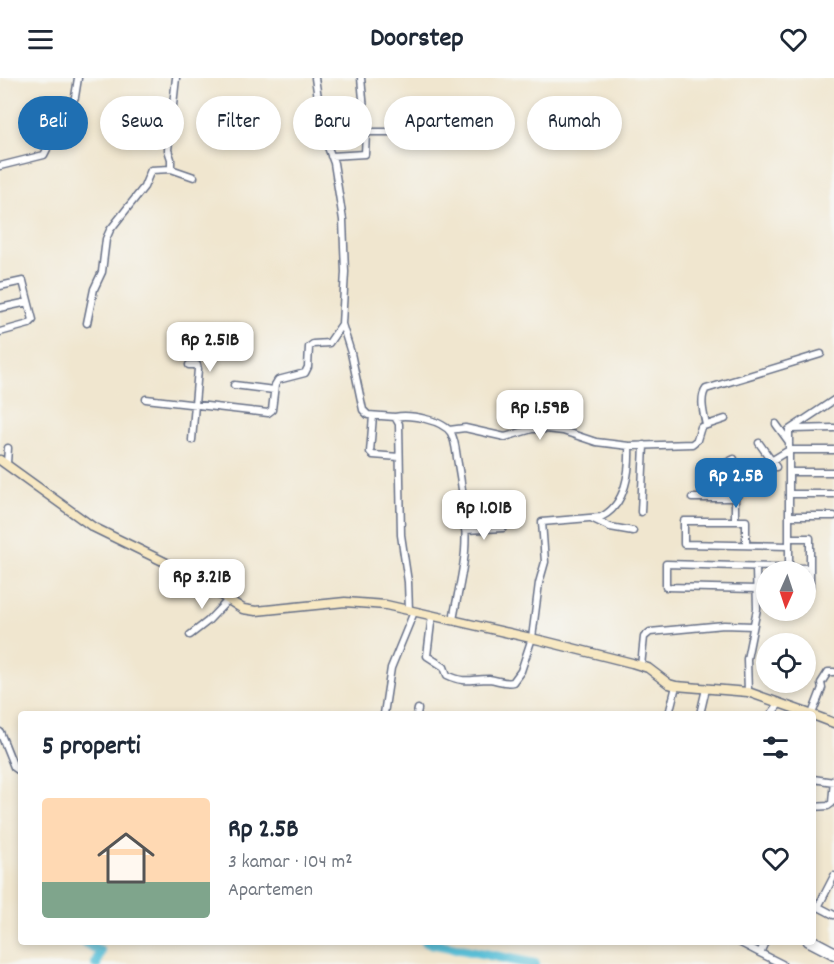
<!DOCTYPE html>
<html lang="id">
<head>
<meta charset="utf-8">
<style>
	body { margin:0; font-family:Dekko,sans-serif; background:#f2f2f3; color:#1f2937; height:100vh; display:flex; flex-direction:column; font-size:22px; white-space:nowrap }
	* { box-sizing:border-box; margin:0 }
	p { font-size:20px; color:#747a83 }
	.icon { flex:none; width:33px; height:33px; fill:none; stroke:currentColor; stroke-width:2; stroke-linecap:round; stroke-linejoin:round }
	.map { position:relative; flex:1; overflow:hidden }
	.sheet { position:absolute; left:18px; top:633px; width:798px; height:234px; display:flex; flex-direction:column; background:#fff; border-radius:6px; box-shadow:0 3px 9px #0003 }
	.sheet>* { flex:none }
	.hud { position:absolute; left:18px; top:18px; width:798px; height:54px; display:flex; gap:12px }
	.needle { width:39px; rotate:183deg }
	.controls { position:absolute; left:756px; top:483px; display:grid; gap:12px }
	.controls a { display:grid; place-items:center; width:60px; height:60px; border-radius:50%; background:#fff; box-shadow:0 3px 9px #0003; font-size:30px }
	.price { position:absolute; translate:-50% -51px; padding:0 14px; border-radius:12px; background:#fff; color:#222; font-size:20px; line-height:39px; filter:drop-shadow(0 2px 3px #0008) }
	.price::after { content:''; position:absolute; left:50%; top:36px; width:18px; height:14px; margin-left:-9px; background:inherit; clip-path:polygon(0 0,100% 0,50% 100%) }
	.price.current { background:#1f6fb2; color:#fff }
	ul { padding:0; list-style:none }
	li { display:flex; align-items:center; gap:18px; height:150px; padding:0 24px }
	li+li { border-top:2px solid #e0e1e3 }
	li span { display:grid; place-items:center; flex:none; width:168px; height:120px; border-radius:6px; color:#555 }
	li>.icon { margin-inline-start:auto }
	span .icon { width:72px; height:72px; fill:#fffc; stroke-width:1 }
	li b { font-size:26px }
	h2 { display:flex; justify-content:space-between; align-items:center; height:72px; padding:0 24px; font-size:26px }
	.tag { padding:0 21px; border-radius:27px; background:#fff; box-shadow:0 3px 9px #0003; font-size:21px; line-height:54px }
	.tag.current { background:#1f6fb2; color:#fff }
	header { display:flex; justify-content:space-between; align-items:center; height:78px; padding:0 24px; background:#fff; font-size:27px; font-weight:800 }
	.map>svg:first-child { display:block }
</style>
</head>
<body>
<header><svg class="icon" aria-label="menu" viewBox="0 0 24 24"><path d="M4 6h16M4 12h16M4 18h16"/></svg>Doorstep<svg class="icon" aria-label="heart" viewBox="0 0 24 24"><path d="M12 20l-8-8c-3-5 5-10 8-4 3-6 11-1 8 4z"/></svg></header>
<div class="map">
<svg width="834" height="886" viewBox="0 0 834 886">
	<rect width="100%" height="100%" fill="#f6f6f2"/>
	<filter id="ink" filterUnits="userSpaceOnUse"><feTurbulence type="fractalNoise" baseFrequency=".0167" numOctaves="2"/><feDisplacementMap in="SourceGraphic" scale="12" xChannelSelector="R" yChannelSelector="G"/><feConvolveMatrix kernelMatrix="1 2 1 2 8 2 1 2 1" color-interpolation-filters="sRGB"/></filter>
	<filter id="wash" filterUnits="userSpaceOnUse"><feTurbulence type="fractalNoise" baseFrequency=".008" numOctaves="4" result="noise"/><feDisplacementMap in="SourceGraphic" scale="24" xChannelSelector="R" yChannelSelector="G"/><feGaussianBlur stdDeviation="1.35" result="paint"/><feColorMatrix in="noise" values="0 0 0 0 0 0 0 0 0 0 0 0 0 0 0 0 0 1.4 0 .05"/><feComposite in="paint" operator="in"/></filter>
	<g filter="url(#wash)">
		<rect width="100%" height="100%" fill="#f0e6cf"/>
		<g fill="none" stroke-linecap="round" stroke-linejoin="round">
			<!-- river -->
			<path stroke="#5bc1d9" stroke-width="10" d="M84,864l16,9 -4,13
				M426,864l109,22"/>
		</g>
	</g>
	<g filter="url(#ink)">
		<g fill="none" stroke-linecap="round" stroke-linejoin="round">
			<!-- street casing -->
			<g stroke="#666f86" stroke-width="9">
				<path id="street" d="M315,0l9,59 10,26 9,57 2,52 -3,52 9,29 12,57 5,5 27,2 4,7 2,111 7,47 1,29
					M361,0l4,42
					M324,59l17,-2 -1,-12 25,-3 1,12h24
					M331,78l34,-2 1,-22
					M0,88l44,-11 3,-6 5,-45 4,-2 17,-1 2,-4 3,-19
					M171,91v-10l-3,-9 8,-72
					M0,208l23,-5 10,39 -4,4 -29,8
					M0,230l28,-6
					M87,245l7,-34 8,-17 4,-33 4,-9 34,-43 7,-17 20,-1 23,8
					M189,287h8l1,4 -6,71
					M234,307l40,5
					M146,321l122,14 4,-3 3,-25 3,-5 27,-7 3,-6 1,-20 4,-3 16,-1 13,-19
					M373,338l-3,36 3,3 26,2
					M395,339c15,-3 48,3 56,16 5,9 5,21 7,31 5,28 9,59 7,87 -2,23 -8,46 -12,69
					M776,346l13,18
					M706,347c-2,-10 -7,-27 0,-36l115,-35
					M793,351l41,-1
					M449,352l16,-2 40,9 27,-8h14l17,2 33,11 33,4
					M759,365l17,24
					M771,383l18,-11h45
					M7,385l1,-15
					M727,385l14,28 -6,7
					M716,390l18,-9
					M789,394h45
					M712,402l11,18
					M789,416h45
					M692,420h43v23
					M641,434l3,-67
					M789,438h45
					M591,440l19,9 23,4
					M465,452l38,-2
					M789,460h21v49
					M746,467v-24h-62v23l105,2
					M789,492v-140l45,-30
					M757,511l-91,-2v-23l144,4
					M432,537l-5,41 17,11 3,8c19,9 24,4 42,4 9,1 16,5 24,3l8,-11 11,-33 7,-55 6,-21 -3,-40 59,-5c25,-12 29,-46 28,-71l63,-2 5,-4 4,-13 24,-8
					M190,557l18,-14 20,-21
					M641,588l3,-29 6,-5 74,-7 29,1
					M748,614l-1,-33 10,-50 -1,-41
					M384,636l7,-46 23,-56
					M417,636l1,-5
					M669,636l7,-28
					M700,636l6,-25
					M771,636l9,-11
					M812,636l10,-26 -1,-5 7,-11h6
					M0,654l14,35 7,5
					M813,701l21,3
					M813,729l15,-1 4,-3 2,-23
					M813,826l21,11
					M818,829l16,-31
					M813,861l21,11
					M739,864l21,11
					M765,864l-5,11 22,11
					M807,864l27,14"/>
			</g>
			<!-- secondary casing -->
			<g stroke="#666f86" stroke-width="11">
				<path id="secondary" d="M0,382l93,67 90,44 60,38 13,2 89,-9 41,3 158,36 88,22 16,5 21,16 7,2 72,6 62,22
					M813,637l21,8"/>
			</g>
			<!-- street -->
			<use href="#street" stroke="#fff" stroke-width="6"/>
			<!-- secondary -->
			<use href="#secondary" stroke="#f7e8c3" stroke-width="8"/>
		</g>
	</g>
</svg>
<div class="controls">
<a><svg class="needle" viewBox="-14 -14 28 28"><path d="M0-13l5 13h-10z" fill="#e53935"/><path d="M0 13l5-13h-10z" fill="#747a83"/></svg></a>
<a><svg class="icon" aria-label="locate" viewBox="0 0 24 24"><circle cx="12" cy="12" r="6"/><path d="M12 2v4M12 18v4M2 12h4M18 12h4"/></svg></a>
</div>
<b class="price" style="left:210px;top:295px">Rp 2.51B</b>
<b class="price" style="left:540px;top:363px">Rp 1.59B</b>
<b class="price current" style="left:736px;top:431px">Rp 2.5B</b>
<b class="price" style="left:484px;top:463px">Rp 1.01B</b>
<b class="price" style="left:202px;top:532px">Rp 3.21B</b>
<div class="hud">
<a class="tag current">Beli</a>
<a class="tag">Sewa</a>
<a class="tag">Filter</a>
<a class="tag">Baru</a>
<a class="tag">Apartemen</a>
<a class="tag">Rumah</a>
</div>
<section class="sheet">
<h2>5 properti<svg class="icon" aria-label="filters" viewBox="0 0 24 24"><path d="M4 7h16M4 17h16"/><circle cx="9" cy="7" r="2"/><circle cx="15" cy="17" r="2"/></svg></h2>
<ul>
<li><span style="background:linear-gradient(#ffd9b3 70%,#7fa58c 0)"><svg class="icon" aria-label="home" viewBox="0 0 24 24"><path d="M3 11l9-7 9 7M6 9v11h12V9"/></svg></span><div><b>Rp 2.5B</b><p>3 kamar · 104 m²</p><p>Apartemen</p></div><svg class="icon" aria-label="heart" viewBox="0 0 24 24"><path d="M12 20l-8-8c-3-5 5-10 8-4 3-6 11-1 8 4z"/></svg></li>
</ul>
</section>
</div>
</body>
</html>
